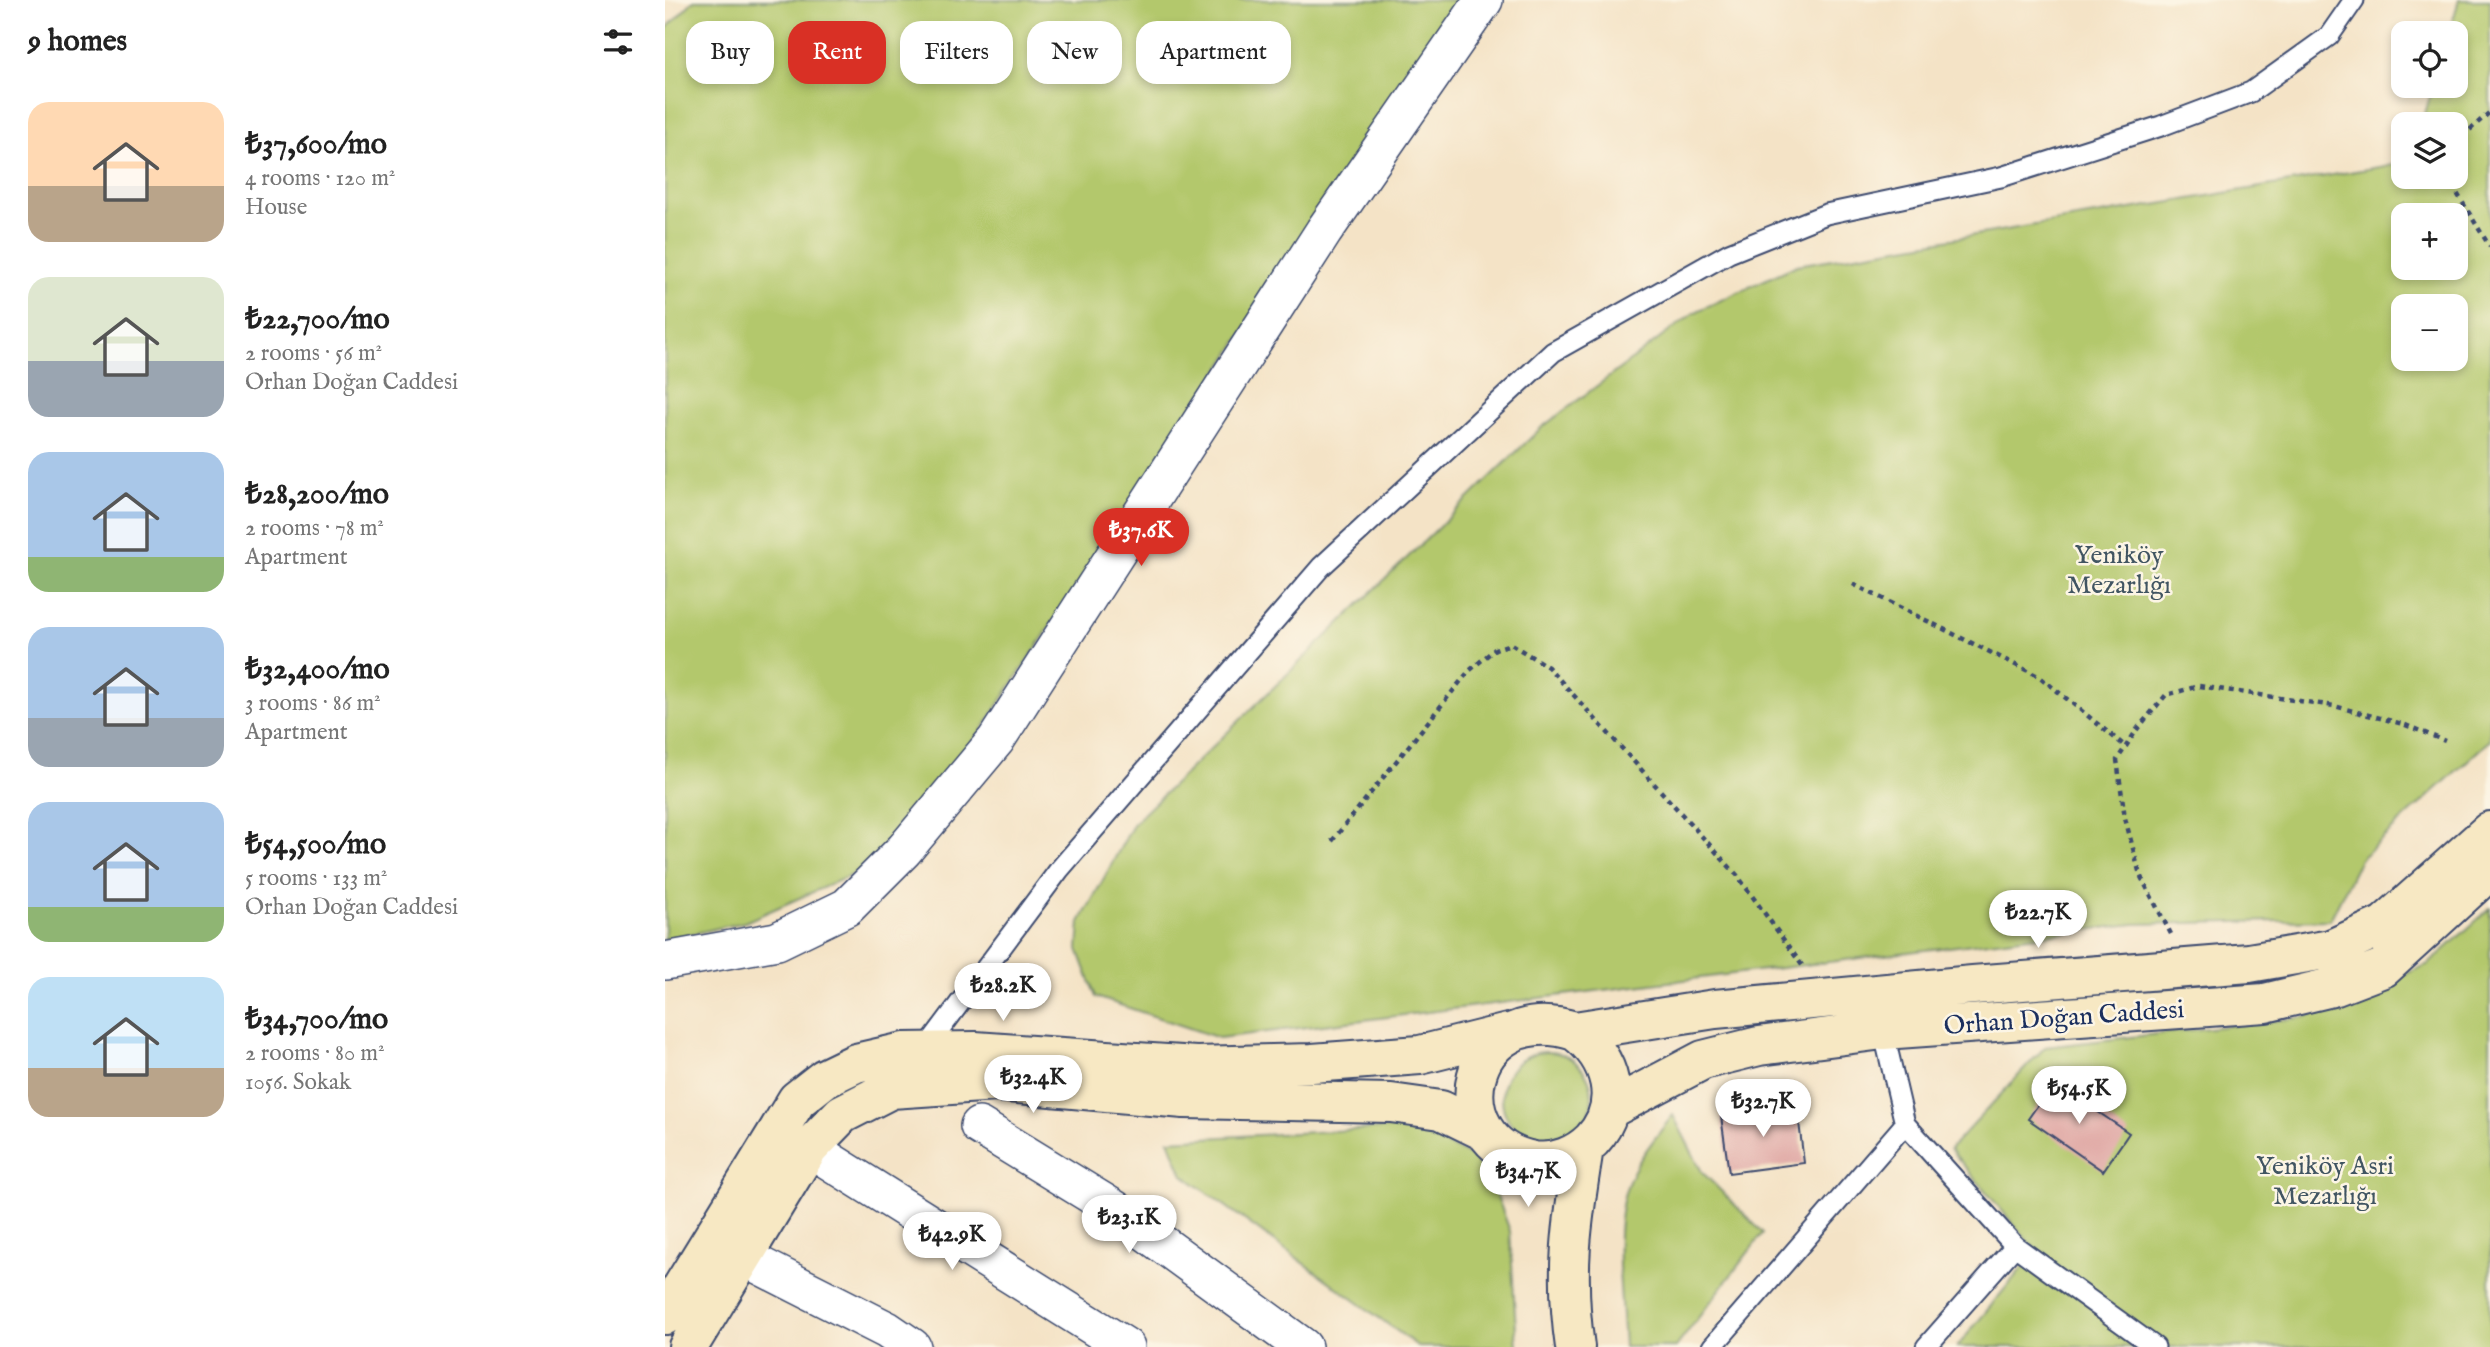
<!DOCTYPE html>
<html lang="en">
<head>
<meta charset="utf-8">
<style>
	body { margin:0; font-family:"IM FELL English",serif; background:#f2f2f2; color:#222; height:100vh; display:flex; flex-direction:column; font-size:26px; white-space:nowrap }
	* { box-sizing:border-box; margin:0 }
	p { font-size:23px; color:#767676 }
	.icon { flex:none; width:38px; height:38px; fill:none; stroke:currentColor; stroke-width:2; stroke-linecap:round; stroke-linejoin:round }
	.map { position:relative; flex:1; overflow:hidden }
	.drawer { display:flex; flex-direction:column; background:#fff; width:665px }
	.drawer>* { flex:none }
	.top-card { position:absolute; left:21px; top:21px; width:665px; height:63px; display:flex; gap:14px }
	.controls { position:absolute; left:1726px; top:21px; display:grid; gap:14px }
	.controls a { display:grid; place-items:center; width:77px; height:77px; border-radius:14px; background:#fff; box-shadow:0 4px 10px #0003; font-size:35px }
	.price { position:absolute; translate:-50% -60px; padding:0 16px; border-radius:24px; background:#fff; color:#222; font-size:23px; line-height:46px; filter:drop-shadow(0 2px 4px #0008) }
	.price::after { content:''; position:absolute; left:50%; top:42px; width:21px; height:16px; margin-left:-10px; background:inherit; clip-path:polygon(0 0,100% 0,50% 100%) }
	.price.active { background:#d93025; color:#fff }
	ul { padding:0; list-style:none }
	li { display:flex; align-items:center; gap:21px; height:175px; padding:0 28px }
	li span { display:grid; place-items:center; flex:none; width:196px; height:140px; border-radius:21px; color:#555 }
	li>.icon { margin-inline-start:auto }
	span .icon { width:84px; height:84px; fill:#fffc; stroke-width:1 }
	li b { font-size:30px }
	h2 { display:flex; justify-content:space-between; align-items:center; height:84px; padding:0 28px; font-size:30px }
	.pill { padding:0 24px; border-radius:21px; background:#fff; box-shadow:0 4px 10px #0003; font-size:24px; line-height:63px }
	.pill.active { background:#d93025; color:#fff }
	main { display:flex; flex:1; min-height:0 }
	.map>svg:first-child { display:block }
</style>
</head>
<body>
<main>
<section class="drawer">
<h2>9 homes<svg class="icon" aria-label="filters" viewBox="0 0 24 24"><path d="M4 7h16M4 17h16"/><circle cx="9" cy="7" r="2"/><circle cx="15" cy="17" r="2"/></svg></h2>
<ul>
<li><span style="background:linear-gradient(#ffd9b3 60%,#b9a48a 0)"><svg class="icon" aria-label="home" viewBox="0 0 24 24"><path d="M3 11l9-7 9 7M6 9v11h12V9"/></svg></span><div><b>₺37,600/mo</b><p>4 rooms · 120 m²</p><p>House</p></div></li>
<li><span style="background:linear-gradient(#dfe7d0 60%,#9aa5b1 0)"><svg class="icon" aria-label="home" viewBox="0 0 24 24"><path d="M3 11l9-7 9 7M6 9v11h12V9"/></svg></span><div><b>₺22,700/mo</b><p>2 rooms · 56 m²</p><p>Orhan Doğan Caddesi</p></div></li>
<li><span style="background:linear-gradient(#a9c7e8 75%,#8fb573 0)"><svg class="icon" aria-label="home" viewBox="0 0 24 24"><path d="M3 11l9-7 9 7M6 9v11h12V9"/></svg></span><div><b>₺28,200/mo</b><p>2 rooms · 78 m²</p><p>Apartment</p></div></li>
<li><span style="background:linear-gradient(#a9c7e8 65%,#9aa5b1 0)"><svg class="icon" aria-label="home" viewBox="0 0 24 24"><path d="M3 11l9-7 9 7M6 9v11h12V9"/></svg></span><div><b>₺32,400/mo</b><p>3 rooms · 86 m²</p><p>Apartment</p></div></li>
<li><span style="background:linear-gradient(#a9c7e8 75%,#8fb573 0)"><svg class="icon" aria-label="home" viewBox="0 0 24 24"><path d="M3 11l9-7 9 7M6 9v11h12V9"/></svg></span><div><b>₺54,500/mo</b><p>5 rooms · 133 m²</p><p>Orhan Doğan Caddesi</p></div></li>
<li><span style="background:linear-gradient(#bfe0f5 65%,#b9a48a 0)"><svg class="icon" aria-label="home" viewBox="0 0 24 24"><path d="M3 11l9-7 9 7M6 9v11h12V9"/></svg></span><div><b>₺34,700/mo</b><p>2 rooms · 80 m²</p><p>1056. Sokak</p></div></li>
</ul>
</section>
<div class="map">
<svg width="1825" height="1347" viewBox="0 0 1825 1347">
	<rect width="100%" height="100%" fill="#fcf5e5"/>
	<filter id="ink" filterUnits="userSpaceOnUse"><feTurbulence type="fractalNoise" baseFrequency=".0143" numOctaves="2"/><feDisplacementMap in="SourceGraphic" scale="14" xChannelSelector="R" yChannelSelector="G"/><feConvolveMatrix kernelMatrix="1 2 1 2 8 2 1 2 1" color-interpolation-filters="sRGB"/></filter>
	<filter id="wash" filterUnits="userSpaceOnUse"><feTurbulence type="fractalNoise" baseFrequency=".00686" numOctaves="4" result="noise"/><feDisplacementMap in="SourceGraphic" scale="28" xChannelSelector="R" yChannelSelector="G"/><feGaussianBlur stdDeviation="1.57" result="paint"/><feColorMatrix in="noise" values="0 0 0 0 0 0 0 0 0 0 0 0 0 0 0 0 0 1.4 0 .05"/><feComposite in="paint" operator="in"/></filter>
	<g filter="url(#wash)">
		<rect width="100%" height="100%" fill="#f4e3c6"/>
		<!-- green -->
		<path fill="#b3c86c" stroke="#677c65" stroke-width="2" fill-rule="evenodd" d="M29,0h769l-483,733 -117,137 -118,52 -80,18v-910z
			M1794,0h31v740l-130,119 -30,61 -196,4 -915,114 -123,-41 -18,-48 2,-27 54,-99 407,-395 154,-116 102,-47 606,-102v14h52v-53h-33l11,-38h22v-53h-6zM1790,215v53h-52v-53zM1790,306v53h-52v-53z
			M1825,908v439h-533l79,-96 -86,-102 95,-102 260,-30 124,-53z
			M837 1097a45 45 0 1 1 90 0a45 45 0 1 1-90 0Z
			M1008,1115l29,57 61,61 -87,114h-52c-2,-47 -12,-114 2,-158 10,-29 29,-51 47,-74z
			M742,1127l65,29 22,32 16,43 7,116h-98l-236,-172 -14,-35z"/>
		<g id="blocks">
			<!-- building -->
			<path fill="#e1aba7" d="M1389,1082l75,51 -26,38 -75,-52z
				M1132,1106l7,57 -75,10 -8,-57z"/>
		</g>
	</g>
	<g filter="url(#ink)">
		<use href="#blocks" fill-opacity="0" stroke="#3c4a6e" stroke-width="2"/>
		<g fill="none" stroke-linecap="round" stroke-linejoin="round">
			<!-- lane casing -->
			<g stroke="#3c4a6e" stroke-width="23">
				<path id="lane" d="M1218,1030l22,94 110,122 140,101
					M259,1051l135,-181 262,-303 232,-215 176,-99 97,-39 175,-37 160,-51 90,-34 78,-56 25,-36
					M1047,1347l193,-223
					M1261,1347l89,-101"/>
			</g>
			<!-- street casing -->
			<g stroke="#3c4a6e" stroke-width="40">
				<path id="street" d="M0,961l112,-20 70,-34 57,-57 92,-110 328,-509 160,-231
					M314,1126l134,82 190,139
					M144,1148l317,199
					M76,1256l146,74 25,17"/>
			</g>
			<!-- secondary casing -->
			<g stroke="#3c4a6e" stroke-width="42">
				<path id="secondary" d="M910,1031c36,27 50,73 17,109 -15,15 -37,24 -58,21 -97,-17 -70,-164 41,-130l140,-22 258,-24 276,-22 82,-14 53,-24 106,-94
					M945,1109l93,-49 56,-14 124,-16 382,-27 71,-17 47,-18 107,-98
					M0,1315l132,-215 28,-22 31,-15 48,-11 71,-1 221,15 116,-3 108,-8 88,-22
					M23,1347l121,-199 33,-34 49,-25 105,-7 188,17 207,4 50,7 45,22
					M910,1347c-11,-75 -3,-125 9,-199"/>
			</g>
			<!-- path -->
			<path stroke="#3c4a6e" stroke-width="4.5" stroke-dasharray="5 5" stroke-linecap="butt" d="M1790,143l35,-31
				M1782,177l43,70
				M1188,584l187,93 86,70
				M667,841l137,-170 26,-22 16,-5 37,23 189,208 67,93
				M1506,934l-31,-59 -15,-57 -8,-58 21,-32 28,-33 33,-9 135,20 69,18 42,17"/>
			<!-- lane -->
			<use href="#lane" stroke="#fff" stroke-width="19"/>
			<!-- street -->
			<use href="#street" stroke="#fff" stroke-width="37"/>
			<!-- secondary -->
			<use href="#secondary" stroke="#f7e8c3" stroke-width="38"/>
		</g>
	</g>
	<g text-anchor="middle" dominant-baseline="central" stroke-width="5" stroke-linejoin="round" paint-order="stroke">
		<!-- park labels -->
		<g font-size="26" fill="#415562" stroke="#fcf5e5">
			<text x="1454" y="555">Yeniköy<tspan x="1454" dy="30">Mezarlığı</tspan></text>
			<text x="1660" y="1166">Yeniköy Asri<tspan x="1660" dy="30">Mezarlığı</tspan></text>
		</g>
		<!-- street labels -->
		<g font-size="26" fill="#1b2f5e" stroke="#fcf5e5">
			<text transform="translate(1399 1018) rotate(-4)">Orhan Doğan Caddesi</text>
		</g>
	</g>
</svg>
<div class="controls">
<a><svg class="icon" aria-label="locate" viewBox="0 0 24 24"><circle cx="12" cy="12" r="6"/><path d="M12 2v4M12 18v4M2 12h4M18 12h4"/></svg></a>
<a><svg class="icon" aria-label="layers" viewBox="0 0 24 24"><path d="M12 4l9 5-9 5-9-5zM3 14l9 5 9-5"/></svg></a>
<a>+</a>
<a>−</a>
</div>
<b class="price active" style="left:476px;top:568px">₺37.6K</b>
<b class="price" style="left:1373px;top:950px">₺22.7K</b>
<b class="price" style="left:338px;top:1023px">₺28.2K</b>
<b class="price" style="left:368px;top:1115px">₺32.4K</b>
<b class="price" style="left:1414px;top:1126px">₺54.5K</b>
<b class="price" style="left:1098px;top:1139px">₺32.7K</b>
<b class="price" style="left:863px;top:1209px">₺34.7K</b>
<b class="price" style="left:464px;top:1255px">₺23.1K</b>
<b class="price" style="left:287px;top:1272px">₺42.9K</b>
<div class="top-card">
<a class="pill">Buy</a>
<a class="pill active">Rent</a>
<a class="pill">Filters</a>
<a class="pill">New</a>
<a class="pill">Apartment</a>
</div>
</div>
</main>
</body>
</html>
